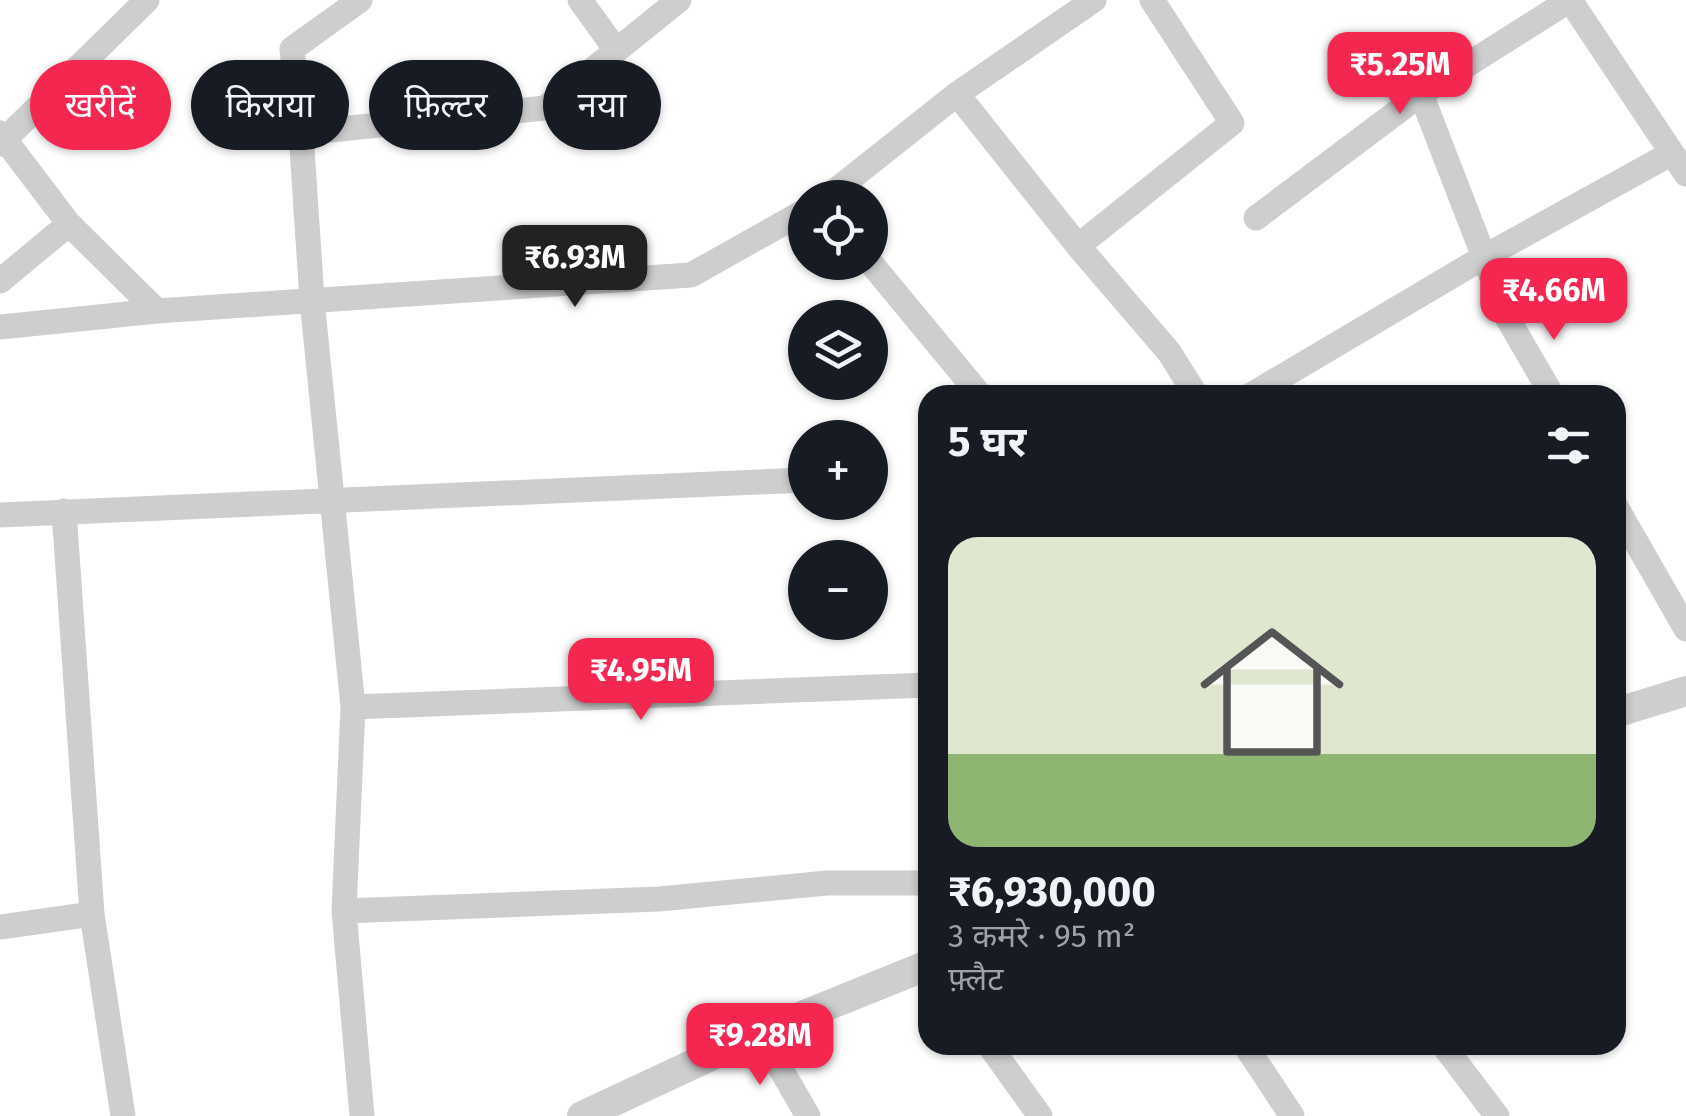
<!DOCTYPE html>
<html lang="hi">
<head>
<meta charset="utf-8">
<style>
	body { margin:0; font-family:"Fira Sans","Noto Sans Devanagari",sans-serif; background:#242831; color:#f1f3f6; height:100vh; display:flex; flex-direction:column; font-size:38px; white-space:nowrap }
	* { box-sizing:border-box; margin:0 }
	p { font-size:32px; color:#9ea1a6 }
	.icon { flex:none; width:55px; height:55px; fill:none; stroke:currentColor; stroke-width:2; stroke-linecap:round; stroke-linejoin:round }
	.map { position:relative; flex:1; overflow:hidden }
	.details { position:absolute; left:918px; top:385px; width:708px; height:670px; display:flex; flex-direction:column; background:#171b24; border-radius:30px; box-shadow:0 2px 8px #0004 }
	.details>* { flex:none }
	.banner { position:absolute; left:30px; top:60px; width:738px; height:90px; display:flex; gap:20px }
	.buttons { position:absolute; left:788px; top:180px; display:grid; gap:20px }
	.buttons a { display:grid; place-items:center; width:100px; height:100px; border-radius:50%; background:#171b24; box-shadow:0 2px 8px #0004; font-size:50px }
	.price { position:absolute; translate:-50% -85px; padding:0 22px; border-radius:20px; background:#f42750; color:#fff; font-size:32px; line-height:65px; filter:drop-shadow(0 2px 5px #0008) }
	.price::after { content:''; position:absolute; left:50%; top:60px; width:30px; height:22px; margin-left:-15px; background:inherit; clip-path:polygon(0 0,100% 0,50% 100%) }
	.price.current { background:#222; color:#fff }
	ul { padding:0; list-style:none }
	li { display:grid; align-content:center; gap:20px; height:530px; padding:0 30px }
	li span { display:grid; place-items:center; height:310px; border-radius:30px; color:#555 }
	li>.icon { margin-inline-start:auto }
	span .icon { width:180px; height:180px; fill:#fffc; stroke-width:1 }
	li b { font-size:42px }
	h2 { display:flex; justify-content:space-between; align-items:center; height:120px; padding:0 30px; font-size:42px }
	.chip { padding:0 35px; border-radius:45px; background:#171b24; box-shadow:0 2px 8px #0004; font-size:35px; line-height:90px }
	.chip.current { background:#f42750; color:#fff }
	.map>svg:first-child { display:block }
</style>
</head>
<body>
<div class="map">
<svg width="1686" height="1116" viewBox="0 0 1686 1116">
	<rect width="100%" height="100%" fill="#fff"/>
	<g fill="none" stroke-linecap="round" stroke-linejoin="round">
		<!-- minor -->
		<path stroke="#cecece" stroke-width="25" d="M360,0l-68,49 9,84 11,167 41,407 -9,204 18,205
			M580,0l36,50
			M1570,0l116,174
			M957,94l121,152 91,106 27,43
			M0,133l69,91 88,87
			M301,133l244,-25 134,-108
			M0,144l147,-144
			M826,198l131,-104 137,-94
			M1256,218l165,-124
			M1078,246l154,-123 -80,-123
			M870,262l110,133
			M0,281l69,-57
			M0,327l157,-16 534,-36 114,-64
			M1251,395l233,-138 188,-104
			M1552,395l-44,-76 -87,-225 149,-94
			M870,477h2
			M1615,505l71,124
			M64,511l28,403
			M0,515l805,-35
			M353,707l575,-22
			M344,911l315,-12 168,-16h101
			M0,927l92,-13 31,202
			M760,1033l48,83
			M989,1045l51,71
			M1245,1045l47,71
			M1443,1045l54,71"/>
		<!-- tertiary -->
		<path stroke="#cecece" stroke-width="30" d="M1615,713l71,-22
			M582,1116l178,-83 168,-68"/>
	</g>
</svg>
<div class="buttons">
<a><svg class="icon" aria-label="locate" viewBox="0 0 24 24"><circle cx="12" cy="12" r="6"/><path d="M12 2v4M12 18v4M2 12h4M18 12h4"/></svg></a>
<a><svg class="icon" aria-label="layers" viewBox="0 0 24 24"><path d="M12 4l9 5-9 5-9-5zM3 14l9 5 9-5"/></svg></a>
<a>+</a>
<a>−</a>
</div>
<b class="price" style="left:1400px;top:117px">₹5.25M</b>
<b class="price current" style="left:575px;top:310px">₹6.93M</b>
<b class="price" style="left:1554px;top:343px">₹4.66M</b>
<b class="price" style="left:641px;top:723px">₹4.95M</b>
<b class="price" style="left:760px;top:1088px">₹9.28M</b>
<div class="banner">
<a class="chip current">खरीदें</a>
<a class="chip">किराया</a>
<a class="chip">फ़िल्टर</a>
<a class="chip">नया</a>
</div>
<section class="details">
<h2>5 घर<svg class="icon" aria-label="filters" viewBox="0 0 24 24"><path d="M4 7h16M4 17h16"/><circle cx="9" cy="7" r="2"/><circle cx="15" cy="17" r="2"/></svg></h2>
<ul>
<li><span style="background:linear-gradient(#dfe7d0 70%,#8fb573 0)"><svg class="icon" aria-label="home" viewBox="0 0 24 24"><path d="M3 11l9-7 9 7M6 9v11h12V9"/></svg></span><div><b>₹6,930,000</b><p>3 कमरे · 95 m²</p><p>फ़्लैट</p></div></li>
</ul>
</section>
</div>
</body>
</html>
